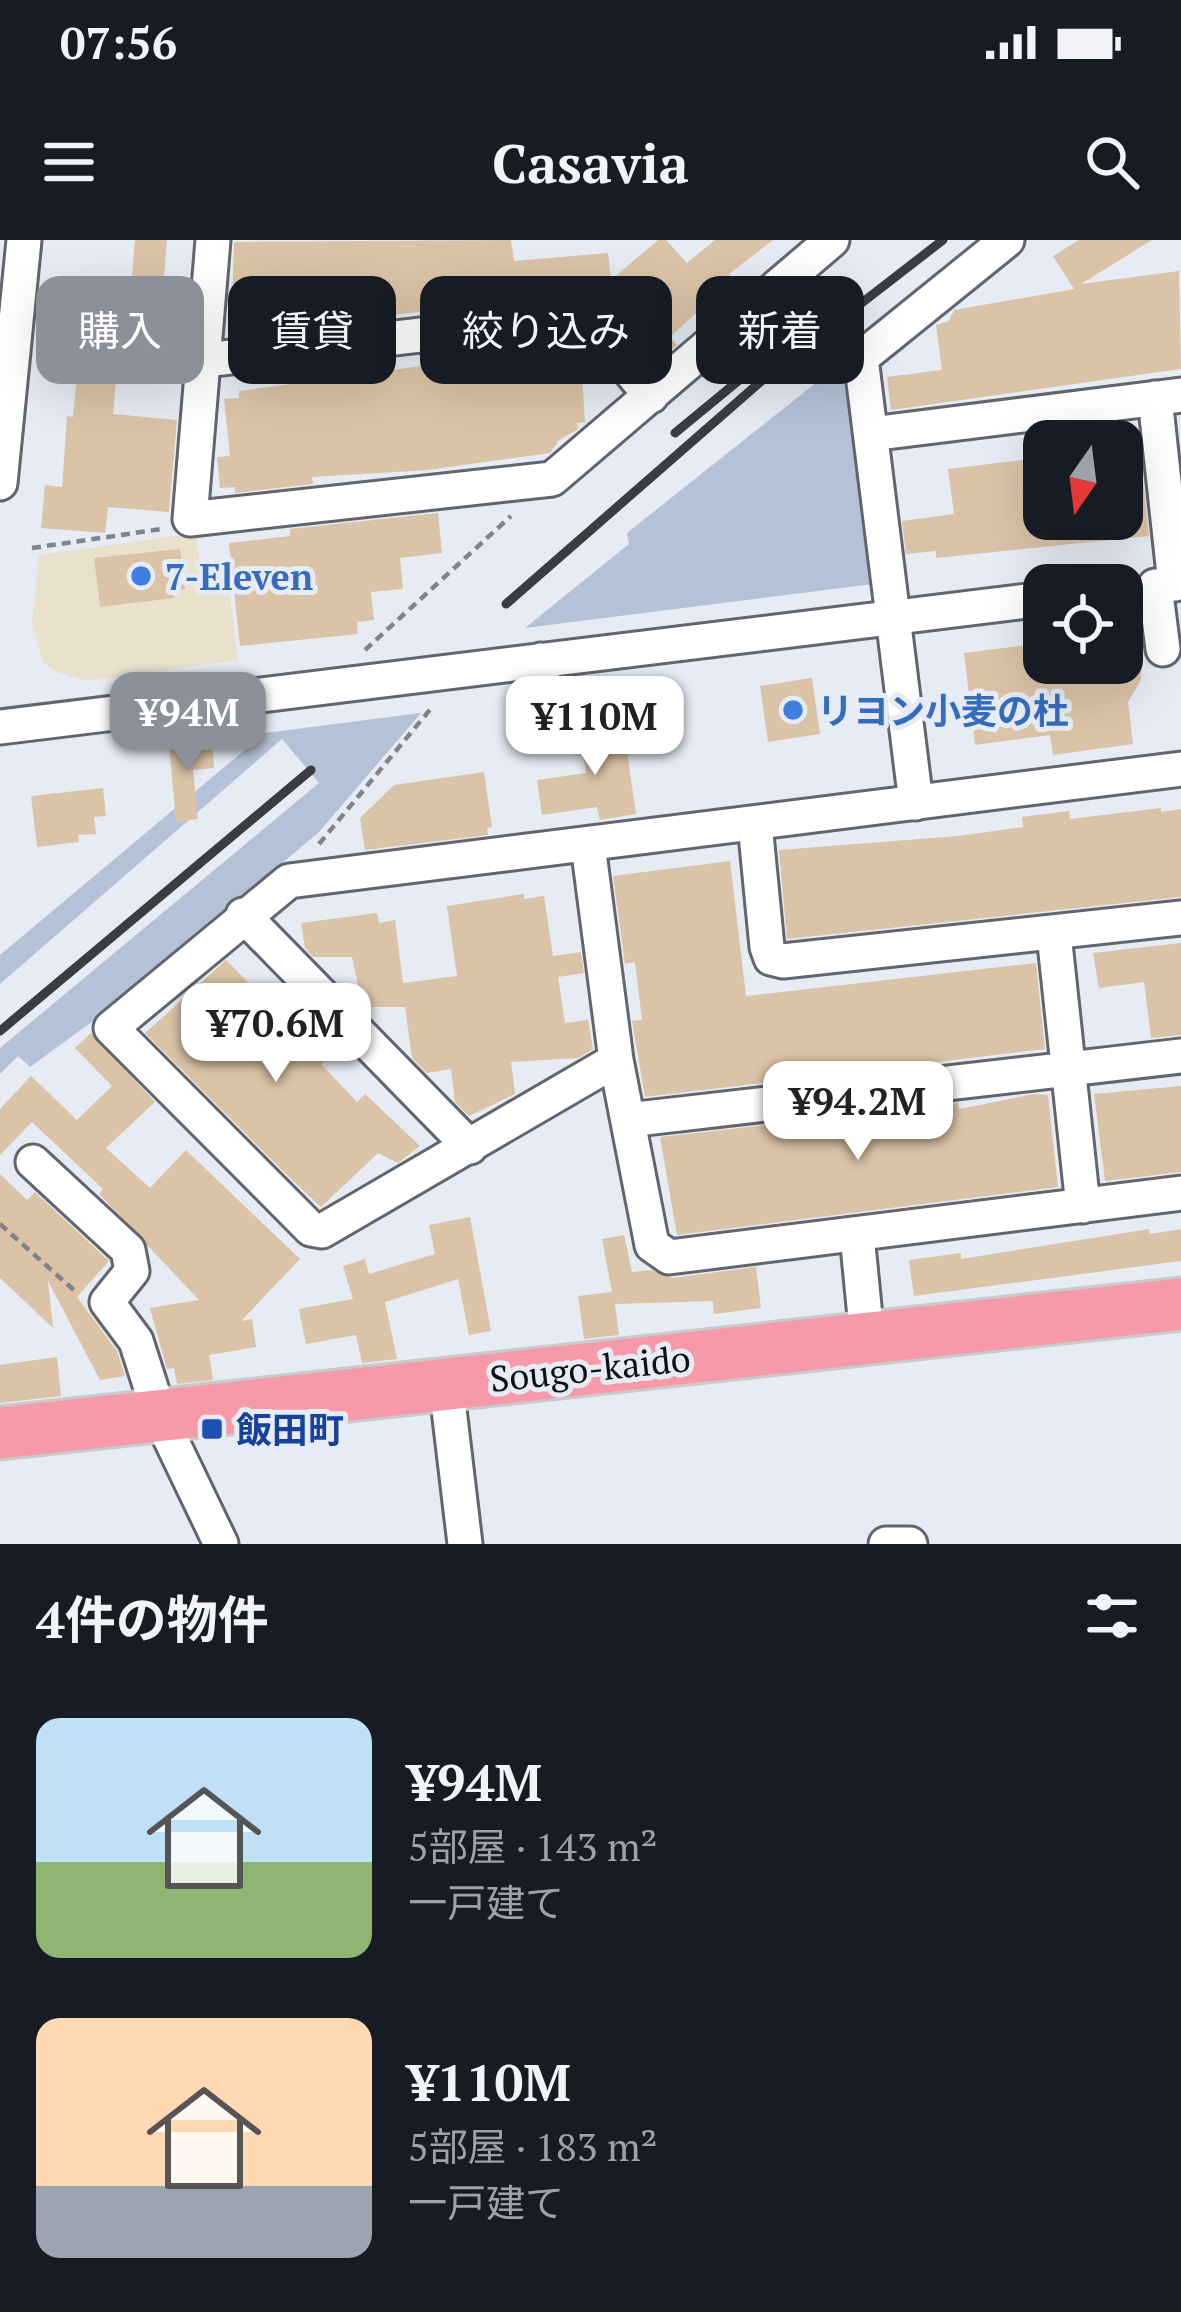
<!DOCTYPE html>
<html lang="ja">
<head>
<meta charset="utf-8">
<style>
	body { margin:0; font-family:"PT Serif","Noto Sans JP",serif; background:#242831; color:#f1f3f6; height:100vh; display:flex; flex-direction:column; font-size:45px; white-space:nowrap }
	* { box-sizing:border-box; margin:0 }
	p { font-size:39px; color:#9ea1a6 }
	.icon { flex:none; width:66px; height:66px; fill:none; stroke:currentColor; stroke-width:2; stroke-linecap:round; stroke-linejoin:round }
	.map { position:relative; height:1304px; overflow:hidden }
	.details { display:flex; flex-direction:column; background:#171b24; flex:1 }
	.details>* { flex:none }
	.top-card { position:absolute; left:36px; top:36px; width:1110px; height:108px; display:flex; gap:24px }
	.needle { width:78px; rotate:194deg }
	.tools { position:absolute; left:1023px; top:180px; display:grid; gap:24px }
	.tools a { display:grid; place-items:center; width:120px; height:120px; border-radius:24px; background:#171b24; box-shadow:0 12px 48px #0002; font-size:60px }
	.price { position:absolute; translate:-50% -102px; padding:0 27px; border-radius:24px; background:#fff; color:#222; font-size:39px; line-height:78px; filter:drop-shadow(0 3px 6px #0008) }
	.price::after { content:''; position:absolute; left:50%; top:72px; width:36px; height:27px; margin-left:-18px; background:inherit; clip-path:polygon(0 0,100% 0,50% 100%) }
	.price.on { background:#8c9099; color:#fff }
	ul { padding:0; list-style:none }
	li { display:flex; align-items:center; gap:36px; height:300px; padding:0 36px }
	li span { display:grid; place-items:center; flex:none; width:336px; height:240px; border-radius:24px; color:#555 }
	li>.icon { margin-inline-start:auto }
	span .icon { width:144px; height:144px; fill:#fffc; stroke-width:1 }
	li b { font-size:51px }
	h2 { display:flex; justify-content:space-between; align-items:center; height:144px; padding:0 36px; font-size:51px }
	.chip { padding:0 42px; border-radius:24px; background:#171b24; box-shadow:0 12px 48px #0002; font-size:42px; line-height:108px }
	.chip.on { background:#8c9099; color:#fff }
	.status { display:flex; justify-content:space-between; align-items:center; height:84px; padding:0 60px; background:#171b24; direction:ltr }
	.status svg { height:33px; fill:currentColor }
	header { display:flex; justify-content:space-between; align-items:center; height:156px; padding:0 36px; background:#171b24; font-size:54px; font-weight:700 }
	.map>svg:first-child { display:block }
</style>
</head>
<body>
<div class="status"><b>07:56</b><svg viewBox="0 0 49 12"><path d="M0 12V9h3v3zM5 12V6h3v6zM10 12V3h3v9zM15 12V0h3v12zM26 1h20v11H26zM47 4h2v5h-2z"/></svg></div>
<header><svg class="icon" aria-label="menu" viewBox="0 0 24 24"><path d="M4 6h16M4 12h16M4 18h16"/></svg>Casavia<svg class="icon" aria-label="search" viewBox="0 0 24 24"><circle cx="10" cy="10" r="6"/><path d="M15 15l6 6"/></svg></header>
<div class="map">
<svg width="1181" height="1304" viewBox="0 0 1181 1304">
	<rect width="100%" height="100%" fill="#e6ebf4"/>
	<!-- commercial -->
	<path fill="#e9e1cb" d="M196,293l7,55 25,-4 10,76 -151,21 -33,-10 -12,-11 -10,-37 7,-68z"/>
	<!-- green -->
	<path fill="#b5c1d6" d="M842,122l31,222 -348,44 104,-84 -2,-11z
		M421,473l-102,119 -211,178 -78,57 -12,-11 -18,18v-26l319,-265 -37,-44 -282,245v-29l265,-222z"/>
	<!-- building -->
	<path fill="#dbc3a7" d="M135,0h32l-3,37 18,2 -6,68 6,1 -2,28 -63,-6 -4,44 64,6 -8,92 -61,-5 -3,26 -64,-5 4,-43 17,2 5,-71 6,1 6,-63 -14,-1 3,-35 60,5z
		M511,0l3,21 94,-8 3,27 47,-40h8l21,23 28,-23h58l-44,34 13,15 -19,16 -8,-9 -45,41 7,8 -24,20 -35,-41 42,-36 -73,8 -16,-19 2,15 -342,44 3,-94z
		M1079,0h73l-71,44 98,-13 2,98 -290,41 -4,-33 55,-7 -6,-45 13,-4 5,-11 120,-21 -21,-33z
		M580,104l5,78 -8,1 1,6 -19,11 -9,13 -122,17 -116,7 1,7 -78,9v-6l-15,1 -3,-31 13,-1 -6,-57 15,-1v-7z
		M1139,203l10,93 -213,22v-7l-30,3 -4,-33 52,-7 -6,-45 91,-11 5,61h78v-74z
		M438,273l4,40 -42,5 3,31 -32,3 3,28 -17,2 1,12 -118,12 -11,-103 61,-7v-7z
		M180,309l5,40 -12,2 1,7 -74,9 -6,-49z
		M1028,405l1,11 15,-1v8h97v17l-13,22 5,42 -80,11 -3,-20 -75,10 -11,-92z
		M812,438l8,56 -52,8 -8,-56z
		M623,484l13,90 -36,6 -3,-13 -55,8 -5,-35 49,-7 -6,-43z
		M212,499l2,29 -21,2 5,49 -22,3 -7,-79z
		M484,532l8,55 -5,1 1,7 -123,15 -5,-32 34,-33z
		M103,548l3,28 -12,1 2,17 -18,1 1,7 -42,5 -6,-51z
		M1161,568v4l20,-3v88l-394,42 -8,-89 179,-14 65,-9 -1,-10 47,-6 1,8z
		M730,621l16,135 290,-33 9,86 -400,48 -13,-76 10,-1 -7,-58 -10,2 -12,-88z
		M524,654v5l20,-3 9,60 28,-4 3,21 -26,4 7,46 23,-3 5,29 -15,9 -67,4 4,32 -46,22 -14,-14 -4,-33 -24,4 -15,-15 -7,-51h-42l-11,-50h-39l-8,-9 -4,-25 76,-10 2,10 16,-3 8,63 54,-7 -10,-70z
		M1181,703v92l-30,3 -7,-56 -45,6 -6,-35z
		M226,720l100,100 -5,4 36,38 8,-8 55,52 -22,17 -20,-10 -57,54 -31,-29 -145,-145z
		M91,793l64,69 -49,46 44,40 36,-38 114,109 -59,62 11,-2 4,28 -47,8 4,25 -36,4 -3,-16 -7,1 -17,-61 49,-8 -100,-106 4,-5 -71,-67 -32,33v-46l31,-33 46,44 35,-34 -37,-38z
		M1181,846v86l-76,9 -11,-87z
		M1034,854l14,1 10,92 -381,48 -17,-98 298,-34 1,6z
		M0,934l27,26 8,-8 74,69 -32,36 40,54 8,25 -25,4 -52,-99 5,47 -53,-50z
		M470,977l21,114 -22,4 -11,-56 -73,23 12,57 -35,4 -6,-28 -50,9 -7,-35 54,-10 -10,-33 22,-7 4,15 66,-20 -6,-29z
		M1149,989l1,5 31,-5v32l-267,35 -5,-36 52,-7v6z
		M624,995l8,37 19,-2 21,8 84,-11 5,41 -47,6 -1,-13 -98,3 4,31 -35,4 -6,-43 34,-4 -10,-53z
		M57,1117l4,39 -61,7v-38z"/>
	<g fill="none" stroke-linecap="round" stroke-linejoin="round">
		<!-- minor casing -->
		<g stroke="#61656d" stroke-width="39">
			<path id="minor" d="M213,0l-23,279 362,-40 280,-239
				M205,120l379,-44 67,80
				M1155,158l20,186
				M871,194l310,-39
				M0,243l24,-243
				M1155,346l8,63
				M541,420l7,71
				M0,487l1044,-128
				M916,563l-55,-445 146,-118
				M755,584l12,123 4,11 12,3 398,-43
				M588,605l28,215 36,185 17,12 512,-64
				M243,675l227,232
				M1054,694l29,272
				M616,820l-294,171 -11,-2 -200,-201 178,-147 892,-112
				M628,880l553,-64
				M33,922l95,88 4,21 -25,31 29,39 25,78 60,125
				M857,995l10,102
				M446,1144l19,160
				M886,1304h24"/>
		</g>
		<!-- highway casing -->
		<g stroke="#cacacb" stroke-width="57">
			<path id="highway" d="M0,1193l1181,-129"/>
		</g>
		<!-- path -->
		<path stroke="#80838a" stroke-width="4.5" stroke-dasharray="9 6" stroke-linecap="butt" d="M32,308l130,-19
			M365,410l146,-134
			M319,604l114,-138
			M0,984l76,68"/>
		<!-- minor -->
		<use href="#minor" stroke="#fff" stroke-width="33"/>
		<!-- highway -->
		<use href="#highway" stroke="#f69aa9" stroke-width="51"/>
		<!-- rail -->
		<path stroke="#393c40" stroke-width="9" d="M675,193l148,-122
			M506,364l260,-227 177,-137
			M0,791l311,-261"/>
	</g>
	<!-- markers -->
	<g fill="#3f7fe0" stroke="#e6ebf4" stroke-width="4.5">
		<circle cx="141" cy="336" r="12"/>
		<circle cx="793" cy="470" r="12"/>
	</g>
	<rect fill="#1a4fb4" stroke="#e6ebf4" stroke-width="4.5" x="200" y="1177" width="24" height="24" rx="6"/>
	<g text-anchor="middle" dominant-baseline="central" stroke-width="10" stroke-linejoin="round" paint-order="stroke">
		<!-- shop labels -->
		<g font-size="36" font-weight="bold" fill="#366cbe" stroke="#e6ebf4" text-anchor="start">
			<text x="165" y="336">7-Eleven</text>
			<text x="817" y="470">リヨン小麦の杜</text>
		</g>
		<!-- street labels -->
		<g font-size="36" fill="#0e1013" stroke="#e6ebf4">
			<text transform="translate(590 1128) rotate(-6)">Sougo-kaido</text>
		</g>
		<!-- transit labels -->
		<g font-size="36" font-weight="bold" fill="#164399" stroke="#e6ebf4" text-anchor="start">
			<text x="236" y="1189">飯田町</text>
		</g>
	</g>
</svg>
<div class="tools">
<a><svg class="needle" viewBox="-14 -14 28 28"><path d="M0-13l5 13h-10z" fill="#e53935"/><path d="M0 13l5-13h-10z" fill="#9ea1a6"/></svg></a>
<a><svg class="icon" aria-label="locate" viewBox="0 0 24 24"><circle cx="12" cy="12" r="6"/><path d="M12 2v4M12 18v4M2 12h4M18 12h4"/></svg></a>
</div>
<b class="price on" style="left:188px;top:534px">¥94M</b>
<b class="price" style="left:595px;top:538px">¥110M</b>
<b class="price" style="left:276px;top:845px">¥70.6M</b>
<b class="price" style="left:858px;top:923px">¥94.2M</b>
<div class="top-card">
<a class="chip on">購入</a>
<a class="chip">賃貸</a>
<a class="chip">絞り込み</a>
<a class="chip">新着</a>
</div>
</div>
<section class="details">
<h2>4件の物件<svg class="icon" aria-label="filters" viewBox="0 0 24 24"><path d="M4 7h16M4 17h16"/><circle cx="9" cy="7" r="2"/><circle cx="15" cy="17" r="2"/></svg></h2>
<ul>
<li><span style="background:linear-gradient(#bfe0f5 60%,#8fb573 0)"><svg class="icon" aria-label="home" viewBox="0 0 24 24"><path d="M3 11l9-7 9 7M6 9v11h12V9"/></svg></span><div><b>¥94M</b><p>5部屋 · 143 m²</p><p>一戸建て</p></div></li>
<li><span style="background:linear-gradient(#ffd9b3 70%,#9aa5b1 0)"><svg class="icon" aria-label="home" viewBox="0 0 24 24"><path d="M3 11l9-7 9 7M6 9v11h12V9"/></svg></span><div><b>¥110M</b><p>5部屋 · 183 m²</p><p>一戸建て</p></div></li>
</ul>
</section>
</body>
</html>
